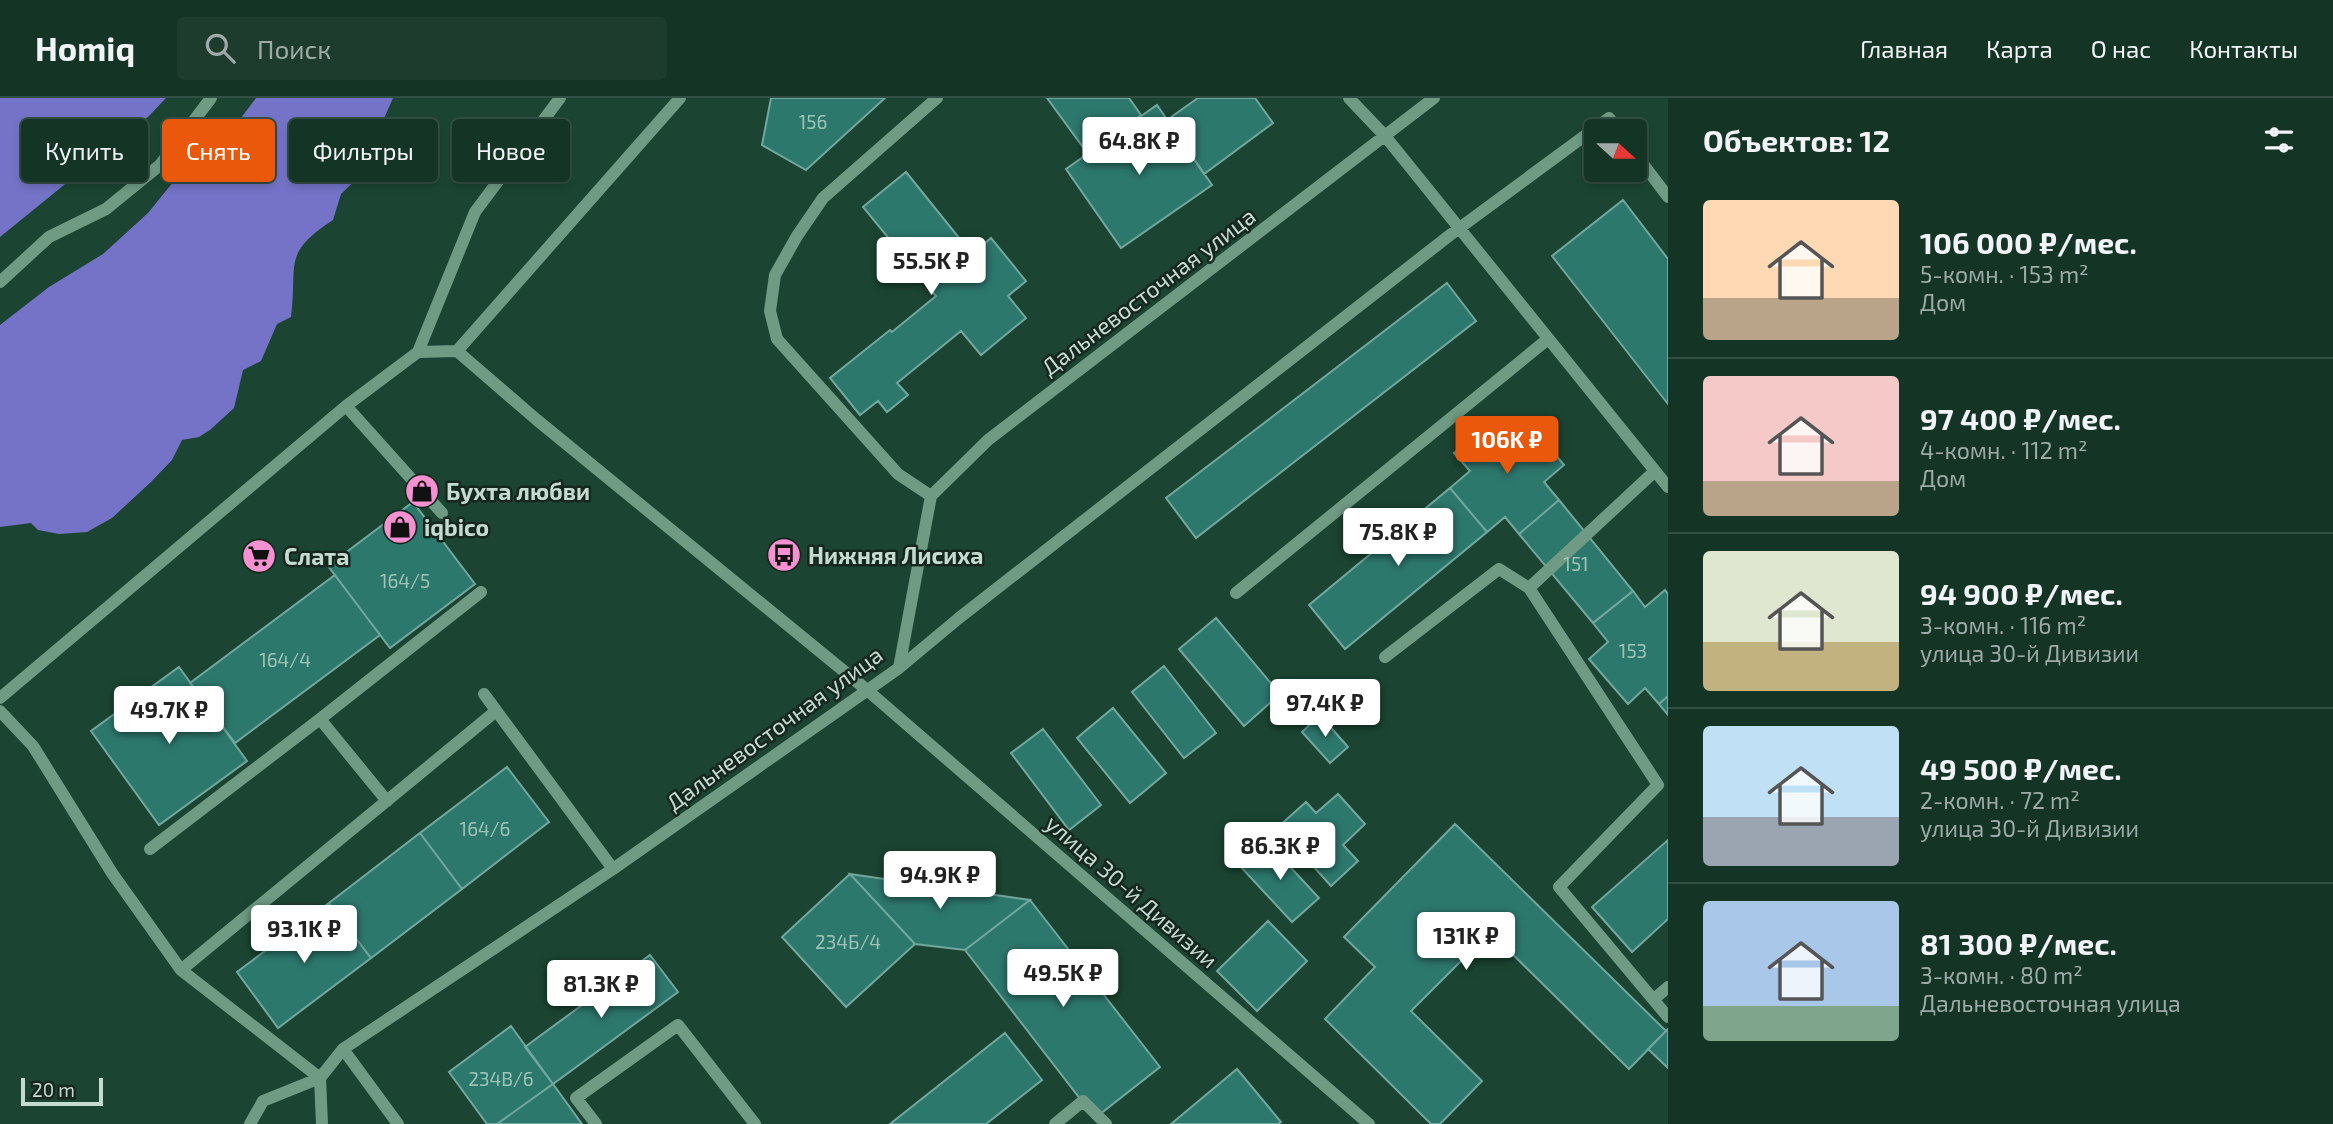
<!DOCTYPE html>
<html lang="ru">
<head>
<meta charset="utf-8">
<style>
	body { margin:0; font-family:"Exo 2",sans-serif; background:#1d3c2e; color:#f1f3f6; height:100vh; display:flex; flex-direction:column; font-size:26px; white-space:nowrap }
	* { box-sizing:border-box; margin:0 }
	p { font-size:23px; color:#9daaa7 }
	.icon { flex:none; width:38px; height:38px; fill:none; stroke:currentColor; stroke-width:2; stroke-linecap:round; stroke-linejoin:round }
	.map { position:relative; flex:1; overflow:hidden }
	.sheet { display:flex; flex-direction:column; background:#143426; width:665px }
	.sheet>* { flex:none }
	.top-card { position:absolute; left:21px; top:21px; width:665px; height:63px; display:flex; gap:14px }
	.needle { width:46px; rotate:111deg }
	.buttons { position:absolute; left:1584px; top:21px; display:grid; gap:14px }
	.buttons a { display:grid; place-items:center; width:63px; height:63px; border-radius:7px; background:#143426; box-shadow:0 4px 10px #0003,0 0 0 2px #334f43; font-size:35px }
	.scale { position:absolute; left:21px; bottom:18px; width:82px; box-sizing:border-box; padding-left:7px; border:4px solid #c5dbcf; border-top:0; font-size:19px; line-height:24px; white-space:nowrap; color:#c5dbcf; -webkit-text-stroke:5px #15271e; paint-order:stroke }
	.price { position:absolute; translate:-50% -60px; padding:0 16px; border-radius:7px; background:#fff; color:#222; font-size:23px; line-height:46px; filter:drop-shadow(0 2px 4px #0008) }
	.price::after { content:''; position:absolute; left:50%; top:42px; width:21px; height:16px; margin-left:-10px; background:inherit; clip-path:polygon(0 0,100% 0,50% 100%) }
	.price.selected { background:#ea580c; color:#fff }
	ul { padding:0; list-style:none }
	li { display:flex; align-items:center; gap:21px; height:175px; padding:0 35px }
	li+li { border-top:2px solid #334f43 }
	li span { display:grid; place-items:center; flex:none; width:196px; height:140px; border-radius:7px; color:#555 }
	li>.icon { margin-inline-start:auto }
	span .icon { width:84px; height:84px; fill:#fffc; stroke-width:1 }
	li b { font-size:30px }
	h2 { display:flex; justify-content:space-between; align-items:center; height:84px; padding:0 35px; font-size:30px }
	.tag { padding:0 24px; border-radius:7px; background:#143426; box-shadow:0 4px 10px #0003,0 0 0 2px #334f43; font-size:24px; line-height:63px }
	.tag.selected { background:#ea580c; color:#fff }
	header { display:flex; align-items:center; gap:42px; box-sizing:border-box; height:98px; padding:0 35px; background:#143426; border-bottom:2px solid #334f43 }
	header strong { font-size:33px }
	nav { display:flex; gap:38px; margin-inline-start:auto; font-size:24px }
	.search { width:490px; height:63px; background:#1d3c2e; display:flex; align-items:center; gap:18px; box-sizing:border-box; padding:0 24px; border-radius:7px; color:#9daaa7; font-size:26px }
	main { display:flex; flex:1; min-height:0 }
	.map>svg:first-child { display:block }
</style>
</head>
<body>
<header>
<strong>Homiq</strong>
<div class="search"><svg class="icon" aria-label="search" viewBox="0 0 24 24"><circle cx="10" cy="10" r="6"/><path d="M15 15l6 6"/></svg>Поиск</div>
<nav><a>Главная</a><a>Карта</a><a>О нас</a><a>Контакты</a></nav>
</header>
<main>
<div class="map">
<svg width="1668" height="1026" viewBox="0 0 1668 1026">
	<rect width="100%" height="100%" fill="#1b4532"/>
	<!-- water -->
	<path fill="#7473c7" d="M0,0h166l-17,18 -149,121z
		M256,0h137l-11,25 -8,39 -33,32 -8,26c-52,34 -35,44 -42,97l-14,7 -16,37 -18,9 -9,38 -24,22 -11,7 -17,3 -10,20 -21,22 -39,36 -25,14 -28,2 -21,-4 -7,-7 -31,4v-202l49,-38 54,-33 45,-41 30,-37 32,-25 25,-25z"/>
	<!-- building -->
	<path fill="#2d786d" stroke="#72a79d" stroke-width="2" d="M771,0h114l-79,72 -44,-25z
		M1047,0h82l12,17 -53,39z
		M1198,0h57l18,25 -69,51 -37,-54z
		M1157,7l55,80 -91,63 -55,-79z
		M906,74l66,82 19,-16 35,43 -18,15 18,22 -45,37 -20,-24 -64,52 11,12 -21,17 -9,-11 -18,14 -30,-37 60,-48 2,2 44,-36 -73,-89z
		M1623,102l45,59v145l-116,-148z
		M1447,185l29,38 -280,217 -30,-40z
		M1525,320l39,47 -20,17 15,18 -40,34 -14,-17 -18,15 -37,-44 20,-17 -16,-18 39,-33 12,15z
		M1450,390l37,44 -142,117 -36,-44z
		M1559,402l74,91 -40,32 -74,-89z
		M413,404l62,82 -85,64 -62,-82z
		M335,477l45,60 -145,108 -45,-60z
		M1665,492l3,4v102l-9,8 -14,-16 -17,16 -39,-45 19,-17 -15,-19 40,-32 12,16z
		M1216,520l64,76 -36,32 -65,-77z
		M1164,568l52,67 -32,25 -52,-66z
		M179,569l68,94 -88,64 -68,-94z
		M1668,598v19l-9,-11z
		M1113,610l53,65 -36,30 -53,-65z
		M1320,617l28,32 -18,16 -28,-31z
		M1043,631l58,76 -32,25 -58,-77z
		M507,669l42,55 -87,67 -42,-56z
		M1338,696l27,30 -22,21 15,16 -27,25 -53,-59 28,-25 10,11z
		M1455,726l211,207 -37,38 -139,-137 -79,79 71,70 -42,43h-9l-106,-105 50,-52 -31,-30z
		M420,735l42,56 -91,69 -42,-55z
		M1668,742v79l-36,33 -40,-45z
		M1267,744l52,56 -27,24 -52,-56z
		M850,776l65,70 -69,63 -64,-70z
		M850,776l180,26 -65,50 -50,-6z
		M1030,802l130,167 -65,51 -130,-168z
		M329,805l42,55 -93,70 -41,-56z
		M1268,823l39,40 -50,50 -40,-40z
		M650,857l28,37 -125,92 -28,-37z
		M511,928l42,58 -56,40h-10l-38,-52z
		M1668,931v39l-20,-19z
		M1005,935l37,47 -56,44h-96z
		M1237,971l44,53 -3,2h-107z
		M553,986l29,40h-85z"/>
	<g fill="none" stroke-linecap="round" stroke-linejoin="round">
		<!-- minor -->
		<path stroke="#6f9a84" stroke-width="12" d="M1349,0l36,38 283,351
			M1634,54l34,45
			M0,184l49,-45 57,-28 54,-44 51,-67
			M457,253l223,-253
			M418,254l39,-1 80,69 330,270 502,434
			M346,308l96,107
			M931,398l-33,-22 -121,-135 -7,-28 5,-36 22,-39 26,-38 114,-100
			M1529,490l129,197 -99,102 109,130
			M1236,495l312,-254
			M1385,559l114,-88 30,19 126,-117
			M899,570l60,-50 491,-383 159,-117 10,13
			M484,596l129,175
			M0,600l346,-292 72,-54 57,-140 85,-114
			M0,613l33,35 79,127 69,97 139,108 2,46
			M320,621l161,-127
			M150,751l170,-130 67,82
			M181,872l315,-259
			M1654,901l14,-12
			M343,951l55,75
			M250,1026l13,-23 57,-23 23,-29 270,-180 286,-201 32,-172 57,-56 446,-342
			M596,1026l-20,-26 102,-73 77,99
			M1055,1026l28,-23 23,23"/>
	</g>
	<!-- icons -->
	<defs>
		<g id="shop-disc" transform="scale(1.75)"><circle r="9.5" fill="#f590d1" stroke="#15271e"/><path d="M-5-2.5h2.3a2.7 3.5 0 0 1 5.4 0H5L5.5 6h-11ZM-1.5-2.5h3a1.5 2.3 0 0 0-3 0Z" fill="#111"/></g>
		<g id="bus-disc" transform="scale(1.75)"><circle r="9.5" fill="#f590d1" stroke="#15271e"/><path d="M-5-6H5V4H4V6H2V4H-2V6H-4V4H-5ZM-3.5-4V0h7V-4ZM-3.5 1.2v1.5H-2V1.2ZM2 1.2v1.5H3.5V1.2Z" fill="#111"/></g>
		<g id="supermarket-disc" transform="scale(1.75)"><circle r="9.5" fill="#f590d1" stroke="#15271e"/><path d="M-6-5.5h2.5l.6 2H6L4.5 2H-2.5L-4.4-4H-6ZM-1.5 3.2a1.3 1.3 0 1 0 .1 0ZM3 3.2a1.3 1.3 0 1 0 .1 0Z" fill="#111"/></g>
	</defs>
	<g fill-rule="evenodd">
		<use href="#shop-disc" x="422" y="393"/>
		<use href="#shop-disc" x="400" y="429"/>
		<use href="#bus-disc" x="784" y="457"/>
		<use href="#supermarket-disc" x="259" y="458"/>
	</g>
	<g text-anchor="middle" dominant-baseline="central" stroke-width="5" stroke-linejoin="round" paint-order="stroke">
		<!-- number labels -->
		<g font-size="19" fill="#9fc2b6">
			<text x="813" y="23">156</text>
			<text x="1576" y="465">151</text>
			<text x="405" y="482">164/5</text>
			<text x="1633" y="552">153</text>
			<text x="285" y="561">164/4</text>
			<text x="485" y="730">164/6</text>
			<text x="848" y="843">234Б/4</text>
			<text x="501" y="980">234В/6</text>
		</g>
		<!-- street labels -->
		<g font-size="23" fill="#c5dbcf" stroke="#15271e">
			<text transform="translate(1148 193) rotate(-37)">Дальневосточная улица</text>
			<text transform="translate(774 630) rotate(-36)">Дальневосточная улица</text>
			<text transform="translate(1132 793) rotate(41)">улица 30-й Дивизии</text>
		</g>
		<!-- poi labels -->
		<g font-size="23" font-weight="bold" fill="#c5dbcf" stroke="#15271e" text-anchor="start">
			<text x="446" y="393">Бухта любви</text>
			<text x="424" y="429">iqbico</text>
			<text x="808" y="457">Нижняя Лисиха</text>
			<text x="284" y="458">Слата</text>
		</g>
	</g>
</svg>
<div class="buttons">
<a><svg class="needle" viewBox="-14 -14 28 28"><path d="M0-13l5 13h-10z" fill="#e53935"/><path d="M0 13l5-13h-10z" fill="#9daaa7"/></svg></a>
</div>
<div class="scale">20 m</div>
<b class="price" style="left:1139px;top:79px">64.8K ₽</b>
<b class="price" style="left:931px;top:199px">55.5K ₽</b>
<b class="price selected" style="left:1507px;top:378px">106K ₽</b>
<b class="price" style="left:1398px;top:470px">75.8K ₽</b>
<b class="price" style="left:1325px;top:641px">97.4K ₽</b>
<b class="price" style="left:169px;top:648px">49.7K ₽</b>
<b class="price" style="left:1280px;top:784px">86.3K ₽</b>
<b class="price" style="left:940px;top:813px">94.9K ₽</b>
<b class="price" style="left:304px;top:867px">93.1K ₽</b>
<b class="price" style="left:1466px;top:874px">131K ₽</b>
<b class="price" style="left:1063px;top:911px">49.5K ₽</b>
<b class="price" style="left:601px;top:922px">81.3K ₽</b>
<div class="top-card">
<a class="tag">Купить</a>
<a class="tag selected">Снять</a>
<a class="tag">Фильтры</a>
<a class="tag">Новое</a>
</div>
</div>
<section class="sheet">
<h2>Объектов: 12<svg class="icon" aria-label="filters" viewBox="0 0 24 24"><path d="M4 7h16M4 17h16"/><circle cx="9" cy="7" r="2"/><circle cx="15" cy="17" r="2"/></svg></h2>
<ul>
<li><span style="background:linear-gradient(#ffd9b3 70%,#b9a48a 0)"><svg class="icon" aria-label="home" viewBox="0 0 24 24"><path d="M3 11l9-7 9 7M6 9v11h12V9"/></svg></span><div><b>106 000 ₽/мес.</b><p>5-комн. · 153 m²</p><p>Дом</p></div></li>
<li><span style="background:linear-gradient(#f6c9c9 75%,#b9a48a 0)"><svg class="icon" aria-label="home" viewBox="0 0 24 24"><path d="M3 11l9-7 9 7M6 9v11h12V9"/></svg></span><div><b>97 400 ₽/мес.</b><p>4-комн. · 112 m²</p><p>Дом</p></div></li>
<li><span style="background:linear-gradient(#dfe7d0 65%,#c2b280 0)"><svg class="icon" aria-label="home" viewBox="0 0 24 24"><path d="M3 11l9-7 9 7M6 9v11h12V9"/></svg></span><div><b>94 900 ₽/мес.</b><p>3-комн. · 116 m²</p><p>улица 30-й Дивизии</p></div></li>
<li><span style="background:linear-gradient(#bfe0f5 65%,#9aa5b1 0)"><svg class="icon" aria-label="home" viewBox="0 0 24 24"><path d="M3 11l9-7 9 7M6 9v11h12V9"/></svg></span><div><b>49 500 ₽/мес.</b><p>2-комн. · 72 m²</p><p>улица 30-й Дивизии</p></div></li>
<li><span style="background:linear-gradient(#a9c7e8 75%,#7fa58c 0)"><svg class="icon" aria-label="home" viewBox="0 0 24 24"><path d="M3 11l9-7 9 7M6 9v11h12V9"/></svg></span><div><b>81 300 ₽/мес.</b><p>3-комн. · 80 m²</p><p>Дальневосточная улица</p></div></li>
</ul>
</section>
</main>
</body>
</html>
